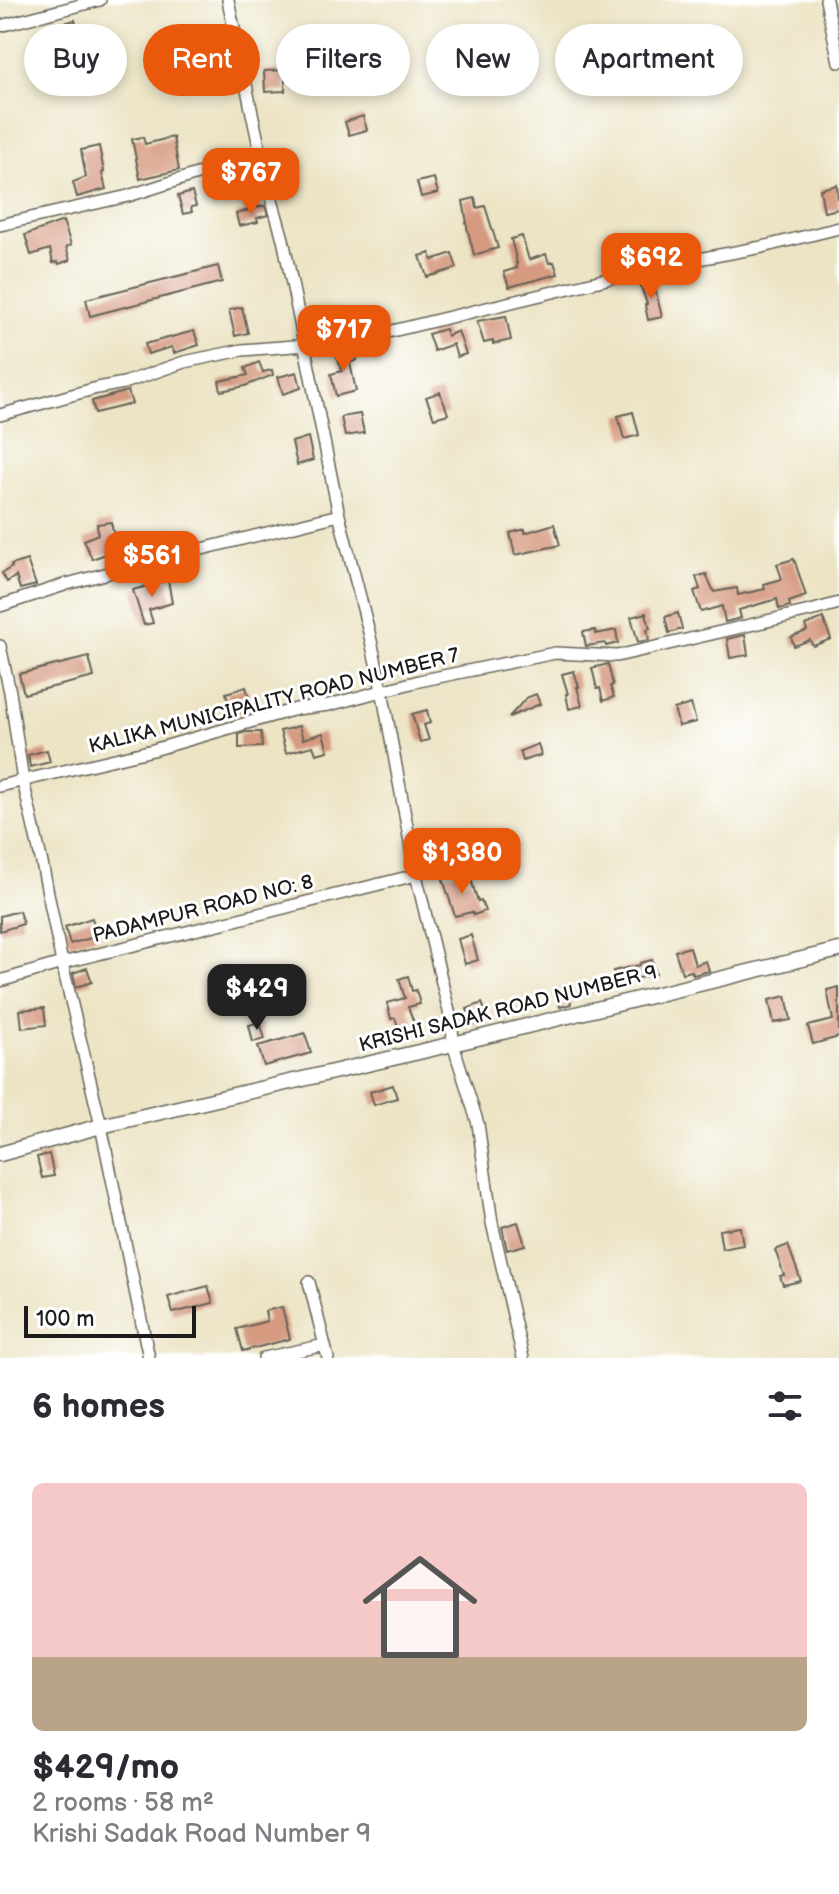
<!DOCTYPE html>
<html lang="en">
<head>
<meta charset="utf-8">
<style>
	body { margin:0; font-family:"Balsamiq Sans",sans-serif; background:#f7f7f7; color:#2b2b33; height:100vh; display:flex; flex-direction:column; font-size:30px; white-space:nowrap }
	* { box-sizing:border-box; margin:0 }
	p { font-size:26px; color:#7c7c81 }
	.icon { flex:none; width:44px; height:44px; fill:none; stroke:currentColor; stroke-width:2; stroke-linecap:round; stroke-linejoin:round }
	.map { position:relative; height:1358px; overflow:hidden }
	.panel { display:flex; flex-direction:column; background:#fff; flex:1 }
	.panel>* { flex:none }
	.hud { position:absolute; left:24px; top:24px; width:792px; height:72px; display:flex; gap:16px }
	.scale { position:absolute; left:24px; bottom:20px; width:172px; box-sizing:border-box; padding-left:8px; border:4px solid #1c1c1c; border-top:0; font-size:22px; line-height:28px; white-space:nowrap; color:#1c1c1c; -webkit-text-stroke:6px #fff; paint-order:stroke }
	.price { position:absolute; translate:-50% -68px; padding:0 18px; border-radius:16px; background:#ea580c; color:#fff; font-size:26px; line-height:52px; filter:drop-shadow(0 2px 4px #0008) }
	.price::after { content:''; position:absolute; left:50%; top:48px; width:24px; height:18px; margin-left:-12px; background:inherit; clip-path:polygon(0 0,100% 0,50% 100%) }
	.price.on { background:#222; color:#fff }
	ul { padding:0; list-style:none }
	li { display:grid; align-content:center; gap:16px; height:424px; padding:0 32px }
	li span { display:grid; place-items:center; height:248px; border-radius:12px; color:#555 }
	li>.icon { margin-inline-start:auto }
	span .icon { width:144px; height:144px; fill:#fffc; stroke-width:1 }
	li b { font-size:34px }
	h2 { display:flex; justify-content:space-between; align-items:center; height:96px; padding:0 32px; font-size:34px }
	.pill { padding:0 28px; border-radius:36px; background:#fff; box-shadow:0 4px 12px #0003; font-size:28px; line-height:72px }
	.pill.on { background:#ea580c; color:#fff }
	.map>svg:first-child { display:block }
</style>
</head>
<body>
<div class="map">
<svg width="839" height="1358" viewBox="0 0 839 1358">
	<rect width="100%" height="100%" fill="#fff"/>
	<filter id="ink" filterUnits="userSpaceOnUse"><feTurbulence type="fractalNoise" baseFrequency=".0125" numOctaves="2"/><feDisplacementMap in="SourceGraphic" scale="16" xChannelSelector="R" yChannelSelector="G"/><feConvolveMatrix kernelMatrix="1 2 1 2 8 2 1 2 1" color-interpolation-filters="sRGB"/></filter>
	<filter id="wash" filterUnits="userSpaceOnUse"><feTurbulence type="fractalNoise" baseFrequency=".006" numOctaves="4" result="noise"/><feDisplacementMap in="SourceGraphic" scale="32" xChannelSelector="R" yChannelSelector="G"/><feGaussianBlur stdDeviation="1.8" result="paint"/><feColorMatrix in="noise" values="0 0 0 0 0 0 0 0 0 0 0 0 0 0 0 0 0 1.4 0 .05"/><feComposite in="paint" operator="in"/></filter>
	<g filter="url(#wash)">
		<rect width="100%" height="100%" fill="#ece4c5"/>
		<g id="blocks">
			<!-- building -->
			<path fill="#d69a81" d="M75,20l6,25 -19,5 -6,-25z
				M56,51l7,19 -20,7 -7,-18z
				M285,70v21l-20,1 -1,-21z
				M363,116l4,14 -18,5 -4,-13z
				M143,137l2,7 28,-7 6,33 -39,9 -8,-40z
				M99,146l5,26 -2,1 4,16 -29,8 -4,-15 13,-5 -5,-27z
				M434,178l4,15 -17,4 -4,-15z
				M837,185l2,24 -15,3 -4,-23z
				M192,192l4,14 -5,1 1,5 -9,2 -5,-18z
				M475,198l2,10 8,-2 13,42 -24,7 -8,-32h1l-4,-22z
				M262,206h3l3,9 -11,3 1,4 -19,4 -3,-12z
				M63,221l8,24 -5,2 4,13 -11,4 -1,-2 -5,1 -3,-14 -19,6 -6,-20z
				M522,236l7,24 17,-6 3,9 5,-1 4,12 -49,13 -5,-15 13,-4 -1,-5h1l-6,-24z
				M430,253l2,7 20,-7 5,15 -30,9 -7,-21z
				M218,266l4,16 -132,34 -4,-17z
				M653,280l9,37 -14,3 -3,-15 2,-1 -7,-20z
				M242,307l6,26 -13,3 -6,-26z
				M338,309l4,19 -20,6 -5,-20z
				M506,316l5,24 -18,4v-3l-9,2 -7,-22z
				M445,329l2,7 11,-5 8,23 -9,3 -4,-13 -19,7 -6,-17z
				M194,331l5,14 -25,8 -2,-6 -24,7 -3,-10z
				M353,349l4,11 -7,3 6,28 -20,5 -5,-22 11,-3 -7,-19z
				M259,362l4,10 9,-2 1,5 -28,11 -24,5 -2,-10 29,-6 -3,-7z
				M297,372l4,16 -18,6 -5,-17z
				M128,391l4,13 -37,9 -3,-12z
				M440,392l8,22 -14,4 -8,-21z
				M633,412l6,23 -15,4 -6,-23z
				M360,414l4,19 -19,3 -4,-19z
				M308,437l5,23 -16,5 -5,-23z
				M111,522l6,28 -25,9 -8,-19 14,-6 -1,-10z
				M554,524l6,21 -45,10 -5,-22 15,-4v4z
				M160,534l3,16 -16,3 -3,-16z
				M794,559l12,37 -17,6 1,4 -11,3 -2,-10 -38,11 2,8 -16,4 -3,-16 -21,6 -7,-21 6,-2 -4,-12 10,-3 8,18 23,-4 1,7 27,-6 -1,-5 18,-5 -5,-15z
				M27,560l9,25 -16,4 -4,-13 -9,6 -5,-9 10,-6 -1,-2z
				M168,580l4,23 -23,7 4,13 -9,2 -11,-35z
				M646,613l4,15 -3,1 2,11 -11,2 -7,-25z
				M678,613l4,16 -13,4 -4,-16z
				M823,618l8,21 -18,7 -3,-6 -16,6 -3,-9 16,-6 -2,-6z
				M595,630l1,4 20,-4 2,13 -12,3 -1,-3 -19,3 -3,-14z
				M745,635l3,20 -18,3 -3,-19z
				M89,657l5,20 -70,17 -5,-20z
				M608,664l5,21 -3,1 4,11 -11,4 -3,-13 -3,1 -5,-21z
				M574,671l5,16h-2l5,19 -13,3 -3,-15h2l-6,-20z
				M246,687l6,21 -20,6 -6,-21z
				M536,694l4,10 -31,13 17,-19z
				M691,704l5,18 -17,4 -5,-17z
				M427,710l3,13 -6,2 5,15 -9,2 -8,-28z
				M299,726l4,13 20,-6 5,18 -12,3 -3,-8 -27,7 -6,-22z
				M246,732h15l1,15 -23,1v-14z
				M538,744l3,11 -18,6 -3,-10z
				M47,750l3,12 -20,5 -2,-12z
				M459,844l6,17 -15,5 -6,-17z
				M457,872l3,11 11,-4 7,23 3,-1 4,10 -11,4 -2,-3 -17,4 -13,-40z
				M19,911l4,13 -23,7v-15z
				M92,918l6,18 -28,8 -5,-17z
				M471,935l7,25 -13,4 -7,-25z
				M690,947l5,18 11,-4 3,10 -16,4 -1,-4 -10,2 -7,-22z
				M652,960l4,14 -40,9 -3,-12 27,-6v-2z
				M87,968l5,14 -16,5 -3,-14z
				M408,976l4,15 4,-1 4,14 -12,3 9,24 -15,6 -7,-19 -4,1 -4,-16 18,-5 -6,-19z
				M567,987l4,17 -11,3 -4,-17z
				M839,987v50l-26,7 -5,-18 25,-6 -6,-30z
				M786,996l5,24 -17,3 -5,-23z
				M482,1003l6,14 -15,7 -6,-15z
				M44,1008l2,17 -24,3 -2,-18z
				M260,1022l5,17 -12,3 -4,-17z
				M305,1033l6,20 -47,13 -6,-20z
				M393,1085l4,13 -23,7 -4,-13z
				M49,1154l5,22 -12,2 -5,-21z
				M518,1222l7,23 -18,5 -5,-23z
				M740,1227l3,18 -21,4 -3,-19z
				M788,1245l13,36 -18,4 -3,-9 4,-1 -9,-25z
				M208,1286l5,17 -40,10 -5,-16z
				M282,1307l8,32 -47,12 -6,-22 30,-8 -2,-10z"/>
		</g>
	</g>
	<g filter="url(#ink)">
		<use href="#blocks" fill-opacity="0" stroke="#656257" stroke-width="2"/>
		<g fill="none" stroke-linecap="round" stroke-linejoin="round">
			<!-- minor casing -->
			<g stroke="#656257" stroke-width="14">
				<path id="minor" d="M228,0l38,179 17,60 56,276 30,117 13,58 34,185 36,149 1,20 25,80 14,99 31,135
					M826,0l13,62
					M0,26l100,-26
					M0,225l128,-29 69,-22 65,-12
					M0,415l97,-27 27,-5 60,-21 58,-12 105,-8 309,-75 106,-20 77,-19
					M0,606l67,-22 87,-23 185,-46
					M0,646l10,46 13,89 19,82 20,100 39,163 48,232
					M0,786l153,-36 143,-41 33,-4 90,-24 136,-28 62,3 197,-46 25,-7
					M0,981l62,-18 354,-88
					M309,1282l19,76
					M264,1358l61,-13"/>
			</g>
			<!-- tertiary casing -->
			<g stroke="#656257" stroke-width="17">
				<path id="tertiary" d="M0,1154l101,-28 352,-82 386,-94"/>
			</g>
			<!-- minor -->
			<use href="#minor" stroke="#fff" stroke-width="11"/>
			<!-- tertiary -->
			<use href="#tertiary" stroke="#fff" stroke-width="14"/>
		</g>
	</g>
	<g text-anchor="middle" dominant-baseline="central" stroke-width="6" stroke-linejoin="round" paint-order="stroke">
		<!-- street labels -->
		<g font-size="20" fill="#1c1c1c" stroke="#fff">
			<text transform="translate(274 701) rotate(-14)">KALIKA MUNICIPALITY ROAD NUMBER 7</text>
			<text transform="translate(203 909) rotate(-14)">PADAMPUR ROAD NO: 8</text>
			<text transform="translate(508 1009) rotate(-14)">KRISHI SADAK ROAD NUMBER 9</text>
		</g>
	</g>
</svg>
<div class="scale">100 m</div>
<b class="price" style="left:251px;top:216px">$767</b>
<b class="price" style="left:651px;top:301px">$692</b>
<b class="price" style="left:344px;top:373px">$717</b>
<b class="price" style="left:152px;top:599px">$561</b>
<b class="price" style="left:462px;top:896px">$1,380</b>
<b class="price on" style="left:257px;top:1032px">$429</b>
<div class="hud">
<a class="pill">Buy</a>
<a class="pill on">Rent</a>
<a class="pill">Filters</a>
<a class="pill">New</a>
<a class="pill">Apartment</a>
</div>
</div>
<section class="panel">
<h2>6 homes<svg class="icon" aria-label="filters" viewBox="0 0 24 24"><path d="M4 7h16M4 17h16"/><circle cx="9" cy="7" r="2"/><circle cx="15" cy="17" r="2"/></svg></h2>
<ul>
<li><span style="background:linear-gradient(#f6c9c9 70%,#b9a48a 0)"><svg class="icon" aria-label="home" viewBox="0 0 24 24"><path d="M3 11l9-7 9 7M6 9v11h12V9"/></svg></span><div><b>$429/mo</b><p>2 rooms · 58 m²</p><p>Krishi Sadak Road Number 9</p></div></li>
</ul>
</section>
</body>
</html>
